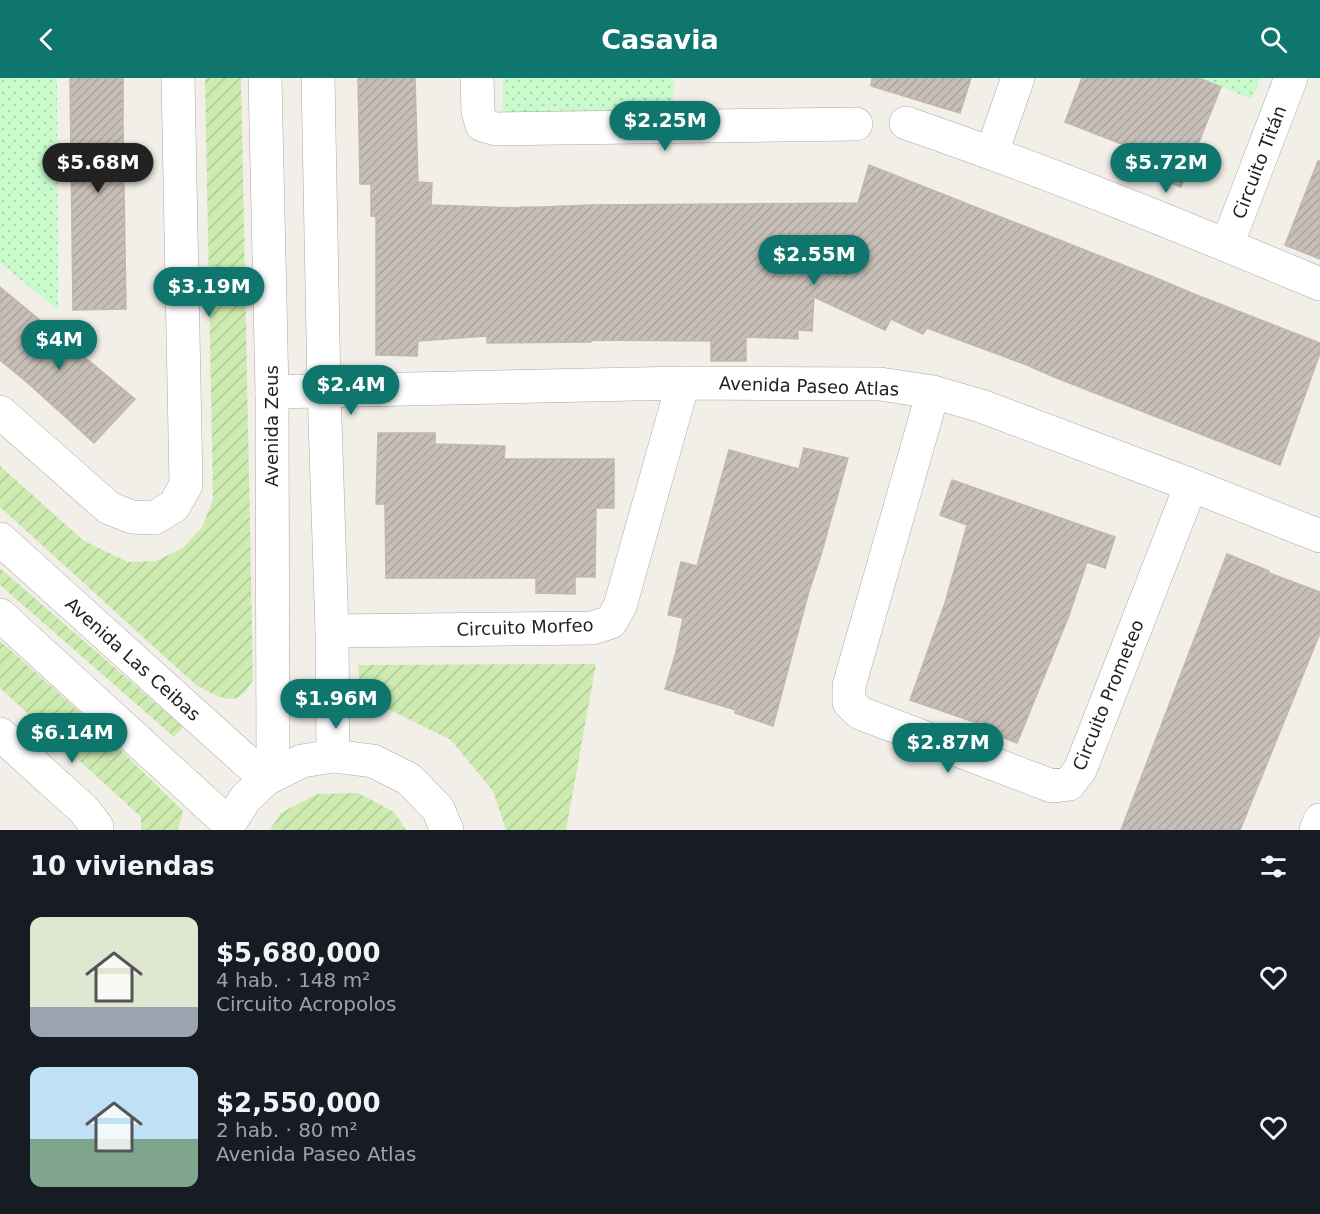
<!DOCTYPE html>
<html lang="es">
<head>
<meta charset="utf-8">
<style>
	body { margin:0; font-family:"DejaVu Sans",sans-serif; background:#20242c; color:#f1f3f6; height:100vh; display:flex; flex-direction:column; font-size:22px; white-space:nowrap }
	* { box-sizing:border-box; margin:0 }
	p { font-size:20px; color:#9ea1a6 }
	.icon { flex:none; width:33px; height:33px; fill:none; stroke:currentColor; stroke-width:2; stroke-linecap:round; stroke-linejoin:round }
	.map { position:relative; height:752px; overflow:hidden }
	.panel { display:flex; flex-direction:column; background:#171b24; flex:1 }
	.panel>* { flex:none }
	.price { position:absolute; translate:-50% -51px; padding:0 14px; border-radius:21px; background:#0f766e; color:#fff; font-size:20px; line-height:39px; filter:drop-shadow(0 2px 3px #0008) }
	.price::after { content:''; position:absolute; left:50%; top:36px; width:18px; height:14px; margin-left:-9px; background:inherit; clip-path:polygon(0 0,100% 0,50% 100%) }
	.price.on { background:#222; color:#fff }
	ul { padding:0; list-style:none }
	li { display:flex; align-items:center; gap:18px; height:150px; padding:0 30px }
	li span { display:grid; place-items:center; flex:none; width:168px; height:120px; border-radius:12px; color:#555 }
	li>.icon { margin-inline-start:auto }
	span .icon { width:72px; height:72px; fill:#fffc; stroke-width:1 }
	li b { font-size:26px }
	h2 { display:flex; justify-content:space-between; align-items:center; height:72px; padding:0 30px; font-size:26px }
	header { display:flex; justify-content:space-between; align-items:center; height:78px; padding:0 30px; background:#0f766e; color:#fff; font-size:27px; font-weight:600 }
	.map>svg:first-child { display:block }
</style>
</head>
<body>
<header><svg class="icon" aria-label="back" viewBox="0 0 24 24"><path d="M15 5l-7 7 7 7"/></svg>Casavia<svg class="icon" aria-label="search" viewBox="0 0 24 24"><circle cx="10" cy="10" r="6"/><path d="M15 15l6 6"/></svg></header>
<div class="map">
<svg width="1320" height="752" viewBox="0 0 1320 752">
	<defs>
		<pattern id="park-dots" width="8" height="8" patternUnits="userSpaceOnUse" patternTransform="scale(1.5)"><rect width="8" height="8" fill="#c8facc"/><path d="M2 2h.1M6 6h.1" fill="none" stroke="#acd6af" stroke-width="1.8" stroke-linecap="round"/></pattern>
		<pattern id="garden-furrows" width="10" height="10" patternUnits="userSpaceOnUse" patternTransform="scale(1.5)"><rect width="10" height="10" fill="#cdebb0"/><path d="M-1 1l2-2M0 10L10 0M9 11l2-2" fill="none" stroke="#b0c997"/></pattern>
		<pattern id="building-hatch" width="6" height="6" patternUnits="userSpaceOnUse" patternTransform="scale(1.5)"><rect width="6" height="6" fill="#c7bfb8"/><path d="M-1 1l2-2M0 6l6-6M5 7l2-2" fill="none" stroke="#aba49e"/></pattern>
	</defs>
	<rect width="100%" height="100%" fill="#f2efe9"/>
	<!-- park -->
	<path fill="url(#park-dots)" d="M0,0h57l1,232 -58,-47z
		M503,0h171l-1,37 -170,-2z
		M1199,0h61l-8,21z"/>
	<!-- garden -->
	<path fill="url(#garden-furrows)" d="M205,0h36l12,601c-15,32 -32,19 -57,6l-196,-178v-41l84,75 44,21 28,-1 27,-13 19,-21 11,-27z
		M0,490l183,159 -9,10 -174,-152z
		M0,563l97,86 86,84 -5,19h-37v-13l-141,-129z
		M596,586l-30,166h-60l-13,-39 -42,-51 -69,-34 -21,-3 -3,-38z
		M358,715l36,19 12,18h-136l11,-17 36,-19z"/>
	<!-- building -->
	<path fill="url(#building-hatch)" stroke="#c4b6ab" stroke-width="1.5" d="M70,0h53v49l3,182 -53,1z
		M358,0h57l3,104 14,1 -1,22 89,3v-1h22l48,-2 268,-2 11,-38 292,115 33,14 126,49v10l-40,112 -226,-88 -27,-12 -100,-37 -4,6 -32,-15 -6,11 -71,-33 -2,34 -14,-1v9l-52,-2v24h-35v-20l-120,-1v2l-104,1v-7l-69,5 -1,15 -41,-1v-138l-5,-1v-32h-11z
		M872,0h99l-11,35 -89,-27z
		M1082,0h117l22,9 -40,100 -56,-23 7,-16 -67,-26z
		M1318,83h2v98l-35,-14z
		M0,209l135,112 -41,44 -65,-59 -29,-24z
		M378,355h57v11l70,2 -1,13h110v49h-18l-1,69h-20v17l-39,-1v-15h-150l-1,-74h-9z
		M804,370l44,10 -27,97 -12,36 -36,135 -38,-13 1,-3 -71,-21 11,-37 7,-34 -15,-3 13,-53 16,4 32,-116 70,19z
		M952,402l163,57 -10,31 -18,-6 -19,56 -51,125 -38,-15 1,-4 -70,-24 35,-97 22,-78 -27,-10z
		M1227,476l42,17v2l51,19v41l-80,197h-119z"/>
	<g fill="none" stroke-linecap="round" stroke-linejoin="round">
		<!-- minor casing -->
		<g stroke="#a9a9a9" stroke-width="34">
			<path id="minor" d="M477,0l1,34 4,13 14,4 360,-5
				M906,45c140,48 277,104 414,161
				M992,74l26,-74
				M1227,167l64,-167
				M272,314l411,-9 197,1 53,8 48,14 210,79 129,51
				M933,314l-84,294v16l11,11 192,73 17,-2 11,-14 111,-285
				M0,334l109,96 23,9 22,1 20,-12 12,-21 -8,-407
				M332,553l260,-3 19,-6 9,-16 63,-223
				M0,656l84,76 13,17v3
				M1316,752l4,-10"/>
		</g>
		<!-- tertiary casing -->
		<g stroke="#a9a9a9" stroke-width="34">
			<path id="tertiary" d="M265,0l7,314 1,382
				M318,0l6,312 8,241 1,125
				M0,461l266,240
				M0,537l229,209
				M227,752l2,-6 16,-25 21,-20 36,-18 31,-5 40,5 36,18 29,30 9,21"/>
		</g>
		<!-- minor -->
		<use href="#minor" stroke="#fff" stroke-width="33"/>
		<!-- tertiary -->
		<use href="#tertiary" stroke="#fff" stroke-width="33"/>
	</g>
	<g text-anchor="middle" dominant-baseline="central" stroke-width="4.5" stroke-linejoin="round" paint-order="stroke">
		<!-- street labels -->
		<g font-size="18" fill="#222" stroke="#fff">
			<text transform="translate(1259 84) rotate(-69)">Circuito Titán</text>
			<text transform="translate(809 308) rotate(2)">Avenida Paseo Atlas</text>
			<text transform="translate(271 348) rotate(-90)">Avenida Zeus</text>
			<text transform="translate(525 549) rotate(-2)">Circuito Morfeo</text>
			<text transform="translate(133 581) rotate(42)">Avenida Las Ceibas</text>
			<text transform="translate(1108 617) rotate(-68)">Circuito Prometeo</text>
		</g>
	</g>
</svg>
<b class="price" style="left:665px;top:74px">$2.25M</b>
<b class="price on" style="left:98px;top:116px">$5.68M</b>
<b class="price" style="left:1166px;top:116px">$5.72M</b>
<b class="price" style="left:814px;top:208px">$2.55M</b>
<b class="price" style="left:209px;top:240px">$3.19M</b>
<b class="price" style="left:59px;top:293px">$4M</b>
<b class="price" style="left:351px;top:338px">$2.4M</b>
<b class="price" style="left:336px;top:652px">$1.96M</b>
<b class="price" style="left:72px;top:686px">$6.14M</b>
<b class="price" style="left:948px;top:696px">$2.87M</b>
</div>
<section class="panel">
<h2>10 viviendas<svg class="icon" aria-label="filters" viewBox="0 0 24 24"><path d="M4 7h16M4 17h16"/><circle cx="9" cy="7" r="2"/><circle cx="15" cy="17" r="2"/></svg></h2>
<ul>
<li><span style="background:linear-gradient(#dfe7d0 75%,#9aa5b1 0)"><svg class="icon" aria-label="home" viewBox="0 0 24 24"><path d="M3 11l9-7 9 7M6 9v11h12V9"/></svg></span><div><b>$5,680,000</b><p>4 hab. · 148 m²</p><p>Circuito Acropolos</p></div><svg class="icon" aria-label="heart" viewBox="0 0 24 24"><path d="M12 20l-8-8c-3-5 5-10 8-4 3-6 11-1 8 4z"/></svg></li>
<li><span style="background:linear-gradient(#bfe0f5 60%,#7fa58c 0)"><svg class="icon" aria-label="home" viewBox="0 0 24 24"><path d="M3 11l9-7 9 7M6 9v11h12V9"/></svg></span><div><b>$2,550,000</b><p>2 hab. · 80 m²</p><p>Avenida Paseo Atlas</p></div><svg class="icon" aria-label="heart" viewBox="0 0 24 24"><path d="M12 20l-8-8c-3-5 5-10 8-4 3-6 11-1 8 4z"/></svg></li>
</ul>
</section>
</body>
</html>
